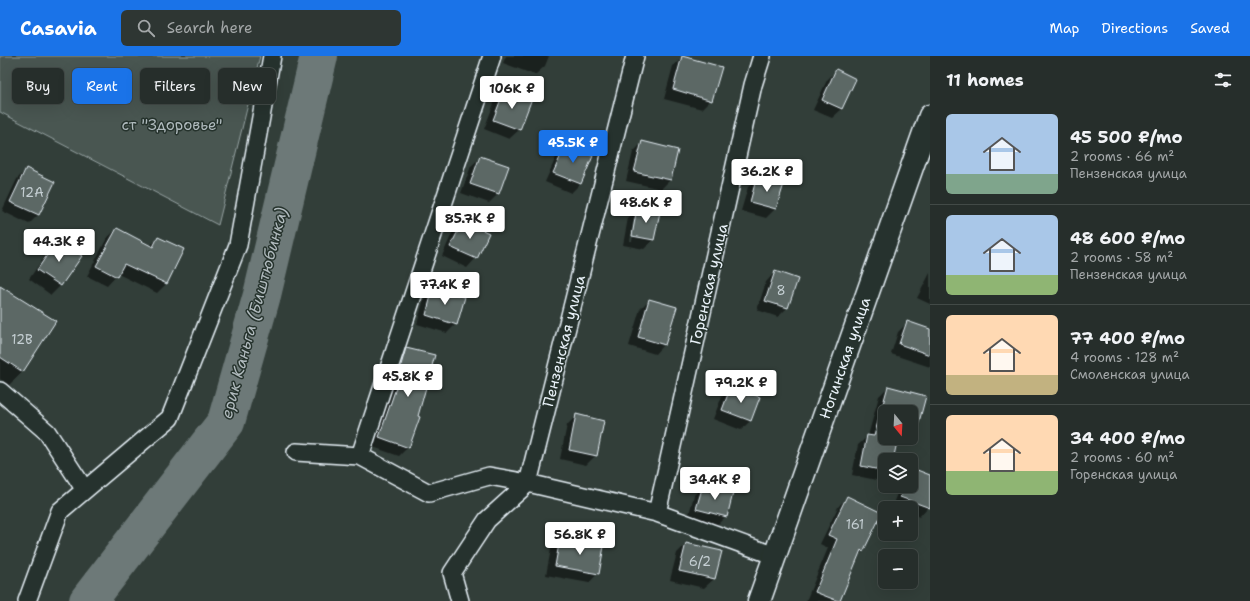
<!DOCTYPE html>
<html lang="en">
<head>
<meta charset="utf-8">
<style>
	body { margin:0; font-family:"Shantell Sans",sans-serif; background:#2e3633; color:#f1f3f6; height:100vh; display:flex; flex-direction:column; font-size:15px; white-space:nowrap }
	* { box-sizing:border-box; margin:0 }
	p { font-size:13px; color:#a4a8a9 }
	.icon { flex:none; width:22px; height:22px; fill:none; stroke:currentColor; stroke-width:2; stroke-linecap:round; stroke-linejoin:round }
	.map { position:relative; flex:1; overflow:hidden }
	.drawer { display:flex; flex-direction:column; background:#262e2b; width:320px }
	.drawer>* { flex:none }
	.guide { position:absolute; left:12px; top:12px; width:380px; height:36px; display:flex; gap:8px }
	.needle { width:26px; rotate:162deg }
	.controls { position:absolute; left:878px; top:349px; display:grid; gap:8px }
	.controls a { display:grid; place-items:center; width:40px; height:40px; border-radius:6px; background:#262e2b; box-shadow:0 4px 16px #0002,0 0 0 1px #424a47; font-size:20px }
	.price { position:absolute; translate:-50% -34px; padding:0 9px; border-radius:4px; background:#fff; color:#222; font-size:13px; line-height:26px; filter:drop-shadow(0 1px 2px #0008) }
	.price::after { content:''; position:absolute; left:50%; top:24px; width:12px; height:9px; margin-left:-6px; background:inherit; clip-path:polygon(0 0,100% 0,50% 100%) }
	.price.on { background:#1a73e8; color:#fff }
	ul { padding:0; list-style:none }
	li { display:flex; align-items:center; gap:12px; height:100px; padding:0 16px }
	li+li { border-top:1px solid #424a47 }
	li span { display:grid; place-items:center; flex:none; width:112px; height:80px; border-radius:6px; color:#555 }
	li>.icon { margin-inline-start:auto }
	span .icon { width:48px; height:48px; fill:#fffc; stroke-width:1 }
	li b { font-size:17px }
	h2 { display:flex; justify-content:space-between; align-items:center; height:48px; padding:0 16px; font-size:17px }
	.pill { padding:0 14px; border-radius:6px; background:#262e2b; box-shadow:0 4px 16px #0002,0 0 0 1px #424a47; font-size:14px; line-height:36px }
	.pill.on { background:#1a73e8; color:#fff }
	header { display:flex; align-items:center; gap:24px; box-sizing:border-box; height:56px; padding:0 20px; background:#1a73e8; color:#fff }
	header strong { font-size:19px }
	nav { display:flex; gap:22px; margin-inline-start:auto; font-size:14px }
	.search { width:280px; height:36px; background:#2e3633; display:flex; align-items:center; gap:10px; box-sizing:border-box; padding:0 14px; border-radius:6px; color:#a4a8a9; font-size:15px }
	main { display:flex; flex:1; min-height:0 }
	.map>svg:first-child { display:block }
</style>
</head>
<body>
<header>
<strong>Casavia</strong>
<div class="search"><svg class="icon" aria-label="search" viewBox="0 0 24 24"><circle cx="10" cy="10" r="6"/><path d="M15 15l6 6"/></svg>Search here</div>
<nav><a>Map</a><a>Directions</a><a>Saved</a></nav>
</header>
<main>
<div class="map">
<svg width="930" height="545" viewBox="0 0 930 545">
	<rect width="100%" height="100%" fill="#323e39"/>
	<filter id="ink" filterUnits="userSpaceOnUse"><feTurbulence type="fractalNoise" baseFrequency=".025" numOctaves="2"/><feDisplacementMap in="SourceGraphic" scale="8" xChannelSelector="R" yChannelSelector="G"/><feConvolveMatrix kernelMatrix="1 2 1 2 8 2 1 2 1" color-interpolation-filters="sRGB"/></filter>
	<g filter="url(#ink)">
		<!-- green -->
		<path fill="#495651" stroke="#98a4a4" d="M0,0h260l-42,169 -218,-113z"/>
		<!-- shadow -->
		<path fill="#0007" fill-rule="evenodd" d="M506,0h43l-4,10 -10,9 -32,-12z
			M683,1l28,43 -9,9 -38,-10 9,-33z
			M836,15l6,38 -10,9 -19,-8 14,-30z
			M505,36l25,10 -11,28 -10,9 -25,-10 11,-28z
			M642,87l35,8 -7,29 -9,9 -35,-8 7,-29z
			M566,89l26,11 -12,28 -9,9 -26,-11 12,-27z
			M481,101l17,37 -9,9 -28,-10 10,-27z
			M26,114l27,13 -15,32 -9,9 -27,-13 15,-32z
			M758,121l25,8 -8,24 -9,9 -25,-7 7,-24z
			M638,152l15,32 -9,9 -21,-4 5,-27zM634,162h2l-4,23h-2z
			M463,166l13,36 -9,10 -25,-12 11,-25z
			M117,173l33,17 8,-8 9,45 -10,10 -39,-19 -11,12 -20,-10 20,-38z
			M58,185l23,15 -21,30 -9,9 -22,-16 20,-29z
			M775,216l12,36 -9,9 -21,-7 9,-28z
			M930,217v31l-13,-6z
			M0,231l23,84 -14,14 -9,-6z
			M434,234l22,34 -9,9 -30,-9 7,-25z
			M649,244l15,44 -9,10 -26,-8 11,-37z
			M908,266l22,8v37l-39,-13 7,-22z
			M407,293l9,68 -8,30 -9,9 -29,-10 27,-88z
			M731,331l28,11 -9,23 -9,9 -28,-11 9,-23z
			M888,331l37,10 -8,28 -6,6v-19h-26v26h12l-5,22h-7v16l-4,5 -29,-6 6,-30 10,-9 11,-40z
			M576,360l20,39 -10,10 -26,-6 7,-34z
			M912,413l18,7v27l-2,4 -9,10 -8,-4v-5h-14l-5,-2 8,-20h11z
			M703,430l23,30 -9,9 -29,-7 6,-23z
			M847,441l16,54 -5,5 -19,45h-33l22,-53 -8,-4 18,-37z
			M560,483l38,34 -9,10 -43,-8 5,-26z
			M686,488l34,8 -6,27 -10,9 -34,-8 7,-27z"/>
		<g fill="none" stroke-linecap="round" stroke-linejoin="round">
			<!-- river -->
			<path stroke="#6d7978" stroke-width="38" d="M88,545l138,-179 36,-127 57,-239"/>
		</g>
		<!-- building -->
		<path fill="#5c6865" stroke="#e8f1f8" d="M682,0l40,11 -10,34 -39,-12z
			M836,13l20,10 -14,30 -20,-9z
			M504,35l27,10 -11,29 -27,-10z
			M642,85l36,9 -7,30 -37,-8z
			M566,88l27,12 -12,28 -28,-11z
			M480,100l29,10 -10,28 -29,-10z
			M26,112l29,14 -16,33 -29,-13z
			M757,120l27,8 -8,25 -26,-7z
			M637,151l23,5 -6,28 -22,-4z
			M463,165l26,12 -12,26 -27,-12z
			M117,172l36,19 5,-10 26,12 -17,35 -43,-20 -7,13 -21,-11z
			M58,183l24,17 -21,30 -24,-16z
			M775,215l23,8 -10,29 -23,-7z
			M0,230l56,35 -33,51 -23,-15z
			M433,232l32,9 -8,28 -31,-10z
			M649,243l28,8 -12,38 -27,-8z
			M907,265l23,8v26l-31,-11z
			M406,292l29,7 -17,61 2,1 -11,31 -30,-11 19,-55h-2z
			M731,330l29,11 -9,24 -29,-11z
			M888,330l38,10 -8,30 -7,-2v-12h-26v26h13l-5,22h-8v11l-24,-5 6,-31 7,1z
			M576,358l28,7 -7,35 -28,-6z
			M912,412l18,7v33l-30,-11 5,-11h6z
			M703,429l30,8 -6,24 -31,-8z
			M847,440l35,17 -19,39 -2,-2 -21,51h-2l-23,-9 22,-53 -9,-4z
			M560,482l44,8 -5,28 -44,-8z
			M686,487l36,8 -7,28 -36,-8z"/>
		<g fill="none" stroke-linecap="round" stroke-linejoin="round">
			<!-- minor casing -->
			<g stroke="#e8f1f8" stroke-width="20">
				<path id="minor" d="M0,335l47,41 38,58
					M296,396l64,4 69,37 60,-17 39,7 129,30 118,43
					M360,400l132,-400
					M657,457l96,-428 9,-29
					M27,545l33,-90 110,-93 68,-173 34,-189
					M460,545l-8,-28 35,-53 41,-37 107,-427"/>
			</g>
			<!-- primary casing -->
			<g stroke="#e8f1f8" stroke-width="25">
				<path id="primary" d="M759,545l171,-485"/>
			</g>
			<!-- minor -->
			<use href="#minor" stroke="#26332d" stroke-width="17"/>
			<!-- primary -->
			<use href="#primary" stroke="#26332d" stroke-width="22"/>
		</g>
	</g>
	<g text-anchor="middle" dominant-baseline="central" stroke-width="3" stroke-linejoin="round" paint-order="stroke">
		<!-- number labels -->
		<g font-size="13" fill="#c5cfd3">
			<text x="32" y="136">12А</text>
			<text x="781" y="234">8</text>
			<text x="22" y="283">12В</text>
			<text x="855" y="468">161</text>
			<text x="700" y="505">6/2</text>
		</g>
		<!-- park labels -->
		<g font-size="15" fill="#b0bbbe" stroke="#26332d">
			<text x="172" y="69">ст "Здоровье"</text>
		</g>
		<!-- street labels -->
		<g font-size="15" fill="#e8f1f8" stroke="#26332d">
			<text transform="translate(709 228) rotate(-77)">Горенская улица</text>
			<text transform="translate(564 285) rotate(-76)">Пензенская улица</text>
			<text transform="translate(845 302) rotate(-71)">Ногинская улица</text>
		</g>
		<!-- water labels -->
		<g font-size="16" font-style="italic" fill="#b1bbbe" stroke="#26332d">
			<text transform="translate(254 257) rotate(-75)">ерик Каньга (Биштюбинка)</text>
		</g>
	</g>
</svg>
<div class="controls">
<a><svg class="needle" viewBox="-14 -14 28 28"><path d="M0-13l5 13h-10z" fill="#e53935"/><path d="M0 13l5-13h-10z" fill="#a4a8a9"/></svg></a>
<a><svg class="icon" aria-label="layers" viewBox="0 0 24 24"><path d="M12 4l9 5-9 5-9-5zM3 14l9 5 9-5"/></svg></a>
<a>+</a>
<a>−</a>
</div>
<b class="price" style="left:512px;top:54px">106K ₽</b>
<b class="price on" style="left:573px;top:108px">45.5K ₽</b>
<b class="price" style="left:767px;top:137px">36.2K ₽</b>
<b class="price" style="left:646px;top:168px">48.6K ₽</b>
<b class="price" style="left:470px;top:184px">85.7K ₽</b>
<b class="price" style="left:59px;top:207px">44.3K ₽</b>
<b class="price" style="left:445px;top:250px">77.4K ₽</b>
<b class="price" style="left:408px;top:342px">45.8K ₽</b>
<b class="price" style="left:741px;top:348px">79.2K ₽</b>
<b class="price" style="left:715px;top:445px">34.4K ₽</b>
<b class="price" style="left:580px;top:500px">56.8K ₽</b>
<div class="guide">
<a class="pill">Buy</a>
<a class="pill on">Rent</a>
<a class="pill">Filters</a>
<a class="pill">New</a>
</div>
</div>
<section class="drawer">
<h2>11 homes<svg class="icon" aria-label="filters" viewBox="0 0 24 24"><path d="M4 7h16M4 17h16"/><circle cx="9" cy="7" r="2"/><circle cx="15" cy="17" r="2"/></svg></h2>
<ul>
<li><span style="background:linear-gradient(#a9c7e8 75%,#7fa58c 0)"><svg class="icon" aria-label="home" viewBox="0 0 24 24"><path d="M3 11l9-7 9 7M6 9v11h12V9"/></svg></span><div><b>45 500 ₽/mo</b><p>2 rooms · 66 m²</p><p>Пензенская улица</p></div></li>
<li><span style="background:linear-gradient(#a9c7e8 75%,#8fb573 0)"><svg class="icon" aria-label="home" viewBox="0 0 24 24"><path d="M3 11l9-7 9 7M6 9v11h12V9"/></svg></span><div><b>48 600 ₽/mo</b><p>2 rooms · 58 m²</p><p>Пензенская улица</p></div></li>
<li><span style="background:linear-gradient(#ffd9b3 75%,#c2b280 0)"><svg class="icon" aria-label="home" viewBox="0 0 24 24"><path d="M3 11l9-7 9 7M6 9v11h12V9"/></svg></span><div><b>77 400 ₽/mo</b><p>4 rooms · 128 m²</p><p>Смоленская улица</p></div></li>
<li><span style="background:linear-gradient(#ffd9b3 70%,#8fb573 0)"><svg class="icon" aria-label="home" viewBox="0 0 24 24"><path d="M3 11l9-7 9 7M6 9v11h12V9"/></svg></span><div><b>34 400 ₽/mo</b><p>2 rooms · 60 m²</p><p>Горенская улица</p></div></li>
</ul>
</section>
</main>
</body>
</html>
